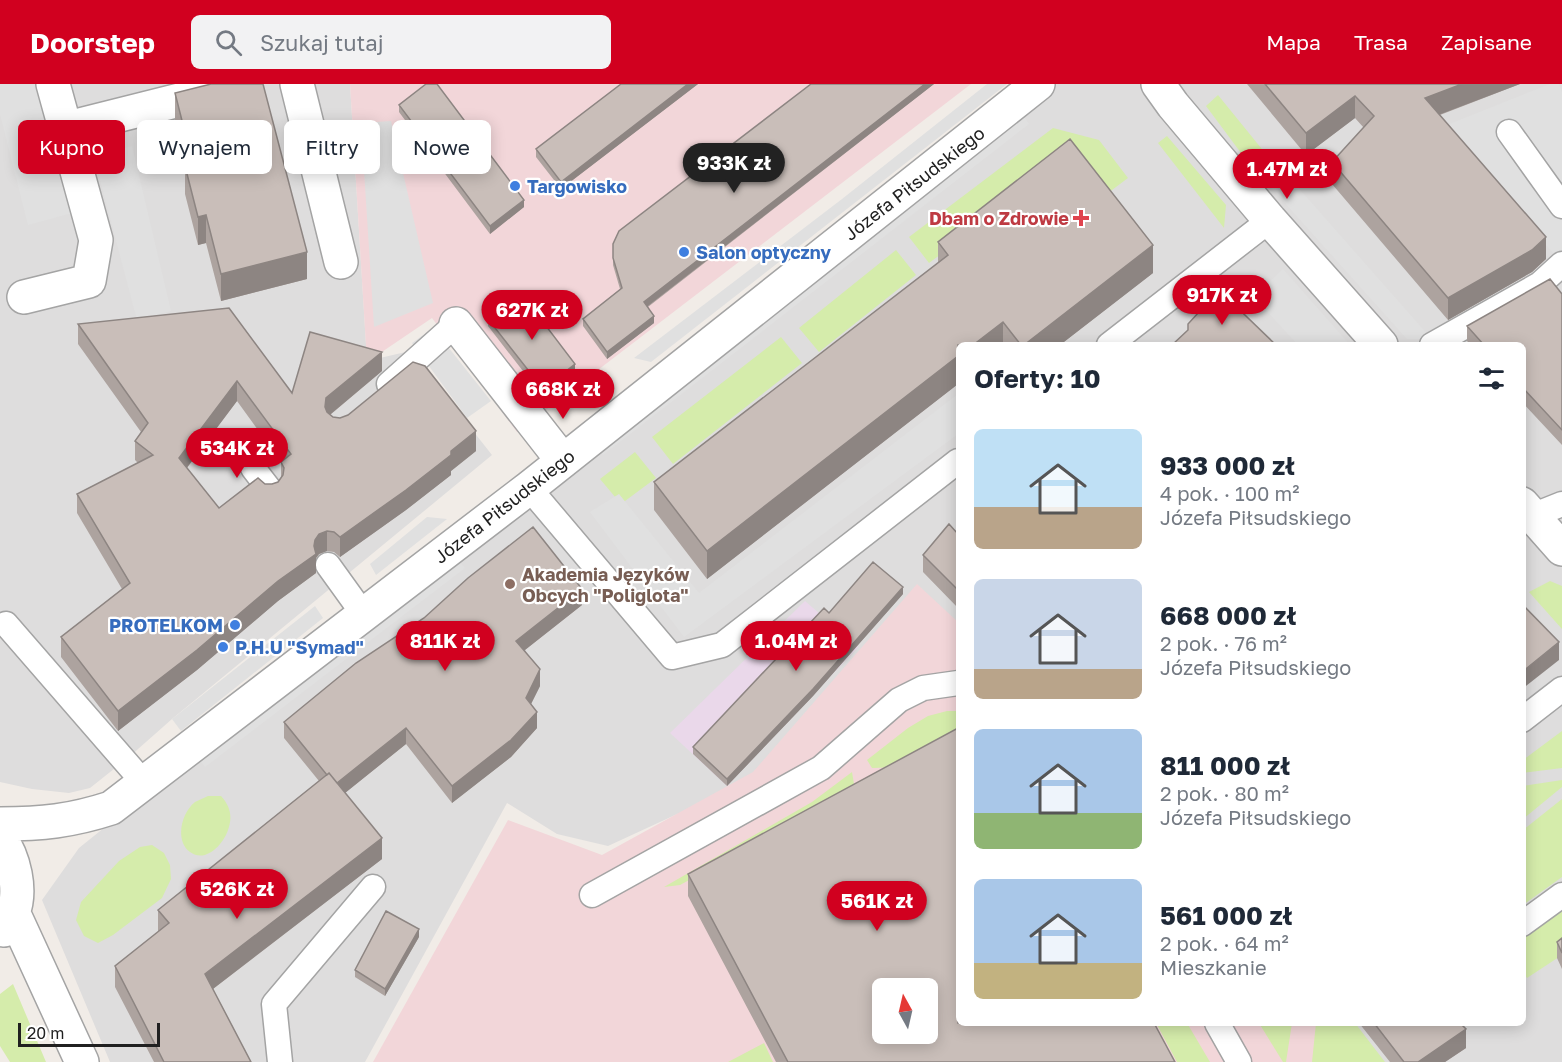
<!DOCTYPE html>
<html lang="pl">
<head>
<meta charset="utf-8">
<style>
	body { margin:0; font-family:"Golos Text",sans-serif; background:#f2f2f3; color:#1f2937; height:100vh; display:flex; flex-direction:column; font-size:22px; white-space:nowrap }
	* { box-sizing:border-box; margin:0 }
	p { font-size:20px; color:#747a83 }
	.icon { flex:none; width:33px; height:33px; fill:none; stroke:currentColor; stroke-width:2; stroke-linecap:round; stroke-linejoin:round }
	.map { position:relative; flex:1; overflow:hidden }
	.side { position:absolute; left:956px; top:258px; width:570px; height:684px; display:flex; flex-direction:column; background:#fff; border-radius:9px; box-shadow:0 3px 15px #0003 }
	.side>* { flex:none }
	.banner { position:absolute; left:18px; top:36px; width:570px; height:54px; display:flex; gap:12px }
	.needle { width:39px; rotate:352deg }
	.controls { position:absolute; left:872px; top:894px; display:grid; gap:12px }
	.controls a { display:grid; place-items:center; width:66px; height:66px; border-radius:9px; background:#fff; box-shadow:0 3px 15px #0003; font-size:30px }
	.scale { position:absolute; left:18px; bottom:15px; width:142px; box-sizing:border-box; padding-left:6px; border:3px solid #202020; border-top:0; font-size:16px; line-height:21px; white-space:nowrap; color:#202020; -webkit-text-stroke:4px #fff; paint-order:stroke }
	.price { position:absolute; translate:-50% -51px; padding:0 14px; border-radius:21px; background:#d1001f; color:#fff; font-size:20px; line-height:39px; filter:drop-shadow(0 2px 3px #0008) }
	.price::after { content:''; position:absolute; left:50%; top:36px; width:18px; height:14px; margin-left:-9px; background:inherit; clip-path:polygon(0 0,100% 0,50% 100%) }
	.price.on { background:#222; color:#fff }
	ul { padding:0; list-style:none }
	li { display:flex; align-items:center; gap:18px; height:150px; padding:0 18px }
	li span { display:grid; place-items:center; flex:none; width:168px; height:120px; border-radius:9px; color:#555 }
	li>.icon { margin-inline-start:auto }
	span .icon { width:72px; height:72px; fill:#fffc; stroke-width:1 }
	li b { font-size:26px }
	h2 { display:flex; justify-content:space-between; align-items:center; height:72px; padding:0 18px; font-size:26px }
	.chip { padding:0 21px; border-radius:9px; background:#fff; box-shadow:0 3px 15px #0003; font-size:21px; line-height:54px }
	.chip.on { background:#d1001f; color:#fff }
	header { display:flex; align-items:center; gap:36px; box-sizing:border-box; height:84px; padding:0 30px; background:#d1001f; color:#fff }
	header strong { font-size:28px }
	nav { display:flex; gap:33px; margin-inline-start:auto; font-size:21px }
	.search { width:420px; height:54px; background:#f2f2f3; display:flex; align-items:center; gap:15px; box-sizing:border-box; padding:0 21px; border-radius:9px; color:#747a83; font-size:22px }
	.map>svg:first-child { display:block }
</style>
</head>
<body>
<header>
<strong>Doorstep</strong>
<div class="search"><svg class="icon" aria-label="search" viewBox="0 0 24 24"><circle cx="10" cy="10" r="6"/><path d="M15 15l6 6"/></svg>Szukaj tutaj</div>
<nav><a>Mapa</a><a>Trasa</a><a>Zapisane</a></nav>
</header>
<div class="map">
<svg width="1562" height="978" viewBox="0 0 1562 978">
	<rect width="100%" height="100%" fill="#f1ece7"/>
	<!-- residential -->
	<path fill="#dedddd" d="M0,0h350l17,277 43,-10 82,104 -320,264 -43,38 -39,31 -21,5 -37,-4 -32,-7z
		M1029,0h533v978h-273l-20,-39h253v-678h-564v309l-194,120 -156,72 -51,-12 -50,-31 -142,259h-255l-68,-162 37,-52z"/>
	<!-- commercial -->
	<path fill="#f2d6d9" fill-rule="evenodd" d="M350,0h621l-454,348 -85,-114 -65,44z
		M917,500l41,38v401h394l30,39h-1009l135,-242 94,35 151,-83zM882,904h45v46h-45z"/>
	<!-- industrial -->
	<path fill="#ead8ea" d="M805,517l53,46 -131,139 -57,-53z"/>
	<!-- grass -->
	<path fill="#d5ecab" d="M1218,11l56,69 -27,-3 -41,-55z
		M1053,44l46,12 29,38 -28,21 -33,-39 -138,103 -20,-26z
		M1167,52l59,69 -2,23 -66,-85z
		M896,166l20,25 -97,77 -20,-24z
		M781,253l21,26 -129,101 -21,-27z
		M635,368l21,26 -35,26 -21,-25z
		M1550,497l12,5v43l-33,-37z
		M947,627h11v26l-56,30 -30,1 -5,-8 41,-32 20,-12z
		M1562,647v37l-39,5v-13z
		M852,688l3,18 -175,95 -16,2 148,-85z
		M1562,696v7l-39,32v-33z
		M208,712h13c9,10 12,20 7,34 -4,13 -22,34 -38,22 -16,-12 -8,-40 5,-50 4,-2 9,-4 13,-6z
		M1562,715v78l-39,28v-75z
		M152,761l12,8 6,12 1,14 -9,19 -49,37 -15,8 -14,-7 -8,-16 5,-18 38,-41 21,-14z
		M1562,824v47l-35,23 -4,-7 -1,-36z
		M13,900l33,78h-36l-10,-16v-52z
		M1156,939h31l23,39h-33z
		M1259,939h33l-6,39h-3z
		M1316,939h39l30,39h-73z
		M764,959l9,19h-45z"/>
	<!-- parking -->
	<path fill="#e0e0e0" d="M0,0h42l34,128 -48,13 -28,-111z
		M987,0h20l-356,278 -17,-4 208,-159z
		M1550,0h9l3,8v171l-120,-136z
		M1020,27l9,13 -426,331 -8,-11z
		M391,37l42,182 -59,24 -13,-204z
		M132,62l39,165 -34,9 -43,-163z
		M1250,80l30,3 149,169 -3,3h-19z
		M1283,185l67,76h-52l-44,-48z
		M433,244l58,73 -24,17 -55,-75z
		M958,310v40l-274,203 -94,-125 29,-18 80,99z
		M427,433l20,2 -71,56 -6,-11z
		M454,472l11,12 -260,199 -9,-12z
		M315,522l8,12 -142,113 -9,-12z"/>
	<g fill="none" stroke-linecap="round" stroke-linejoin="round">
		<!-- service casing -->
		<g stroke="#a4a4a4" stroke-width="27">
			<path id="service" d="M1509,48l53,74
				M1109,261l161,-125
				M1432,261l108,-61 22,-20
				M389,300l67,-60
				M253,384l17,22
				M529,404l143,169 50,-12 236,-184
				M1532,432l30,-12
				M328,481l36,50
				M6,540l138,159
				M1522,636l40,-31
				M592,811l229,-127 78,-68 24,-12 35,-5
				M1522,840l40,-29
				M1217,939l22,39
				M280,978l-6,-58 99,-117"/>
		</g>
		<!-- minor casing -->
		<g stroke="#a4a4a4" stroke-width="36">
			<path id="minor" d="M297,0l44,178
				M1158,0l15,21 97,115 111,125
				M64,45l179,-45
				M24,213l65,-16 7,-41 -43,-156
				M456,240l107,137
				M1522,420l40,45
				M0,740c42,0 71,-3 111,-16l418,-320 509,-404
				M0,754c14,19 22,52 13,75 -3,6 -6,12 -9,17
				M13,828l69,150"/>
		</g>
		<!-- service -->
		<use href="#service" stroke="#fff" stroke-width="24"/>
		<!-- minor -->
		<use href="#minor" stroke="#fff" stroke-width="33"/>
	</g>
	<!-- wall -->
	<path fill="#ada39f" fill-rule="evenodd" d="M621,0h77l-137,105 -25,-32v-8z
		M811,0h123l-286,223 6,16 -47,36 -24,-33v-7l37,-30 -7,-24v-21z
		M1247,0h273l-80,31 106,144 -14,13 -84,48 -116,-136v-22l32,-34 -9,-10 -49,37z
		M175,9l132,186 -86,22 -15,-58 -8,2 -13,-51v-28h1l-11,-46z
		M399,21l125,102 -34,27 -91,-122z
		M938,158l215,31 -93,72h-102v39l-251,195 -53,-69v-28l284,-219z
		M1562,210v151l-40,-43v-57h-51l-4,-4v-15z
		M488,235l87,52 -32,26 -55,-71z
		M78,240l214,69 90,-22 -52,44 3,2 143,34 -25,20v4l-45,35 -66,47 -6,-5 -7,-1 -8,3 -3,4v15l-38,28 -81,69 -79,61 -57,-74v-20l61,-48 -45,-76v-19l61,-31 -3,-3v-19l6,-9 -63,-88zM237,317l44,61v16l-3,4 -6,2h-7l-46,24 -32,-40z
		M958,450v74l-35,-36v-17z
		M903,510l-90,102 -86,90 -34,-32v-7l136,-134z
		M582,521l-57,45 15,36 -9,18 6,24 -26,29 -59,46 -46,-59 -61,49 37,66 -169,130 38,73h-97l-39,-75v-21l43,-34v-22l161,-129 -35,-43v-16z
		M688,790l487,188h-399l-88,-166z
		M419,853l-34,59 -30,-19v-7z
		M1562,854v31l-5,-11v-16z
		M1359,939h101l6,25 -21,14h-55z"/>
	<!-- shaded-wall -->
	<path fill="#8d8582" d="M688,0h10l-137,105v-7z
		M925,0h9l-290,225v-7z
		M1462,0h58l-95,36v-22z
		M1355,12v22l-49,37v-22z
		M524,116v7l-34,27v-8z
		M206,131v28l-8,2v-28z
		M1546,153v22l-14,13 -84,48v-22z
		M1153,161v28l-93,72h-36z
		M307,168v27l-86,22v-27z
		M654,232v7l-47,36v-7z
		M1003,238v23h-30z
		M382,268v19l-56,47 -1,-11 1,-9z
		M958,272v28l-251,195v-28z
		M575,280v7l-32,26v-8z
		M237,297v20l-58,77v-20z
		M476,347v20l-25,20v4l-45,35 -66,47v-20z
		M327,447v20l-8,3 -3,4v15l-38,28 -81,69 -79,61v-20l196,-165 1,-6 4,-6z
		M903,503v7l-90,102 -86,90v-7z
		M582,505v16l-66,52v-16z
		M1559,558v18l-37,29v-17z
		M540,585v17l-14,28v-16z
		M537,628v16l-26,29 -59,46v-17z
		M406,644v16l-71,57v-16z
		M382,754v21l-177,136v-21z
		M419,845v8l-34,59v-7z
		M1466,945v19l-21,14h-27z"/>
	<!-- building -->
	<path fill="#c9beb9" stroke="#8d8582" stroke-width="1.5" fill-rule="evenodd" d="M211,0h52l44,168 -86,22 -15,-59 -8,2 -13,-51 8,-2 -18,-71z
		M426,0h11l87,116 -34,26 -91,-121z
		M621,0h67l-127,98 -25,-33z
		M811,0h114l-281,218 10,14 -47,36 -24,-33 39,-31 -9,-30v-14l6,-13z
		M1265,0h197l-37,14 121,139 -14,13 -84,48 -116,-136 42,-46 -19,-20 -49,37z
		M1070,55l83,106 -129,100h-3l-18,-23 -30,23h-15v11l-251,195 -53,-69 294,-227 -10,-13z
		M1550,195l12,15v136l-40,-43v-42h-38l-17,-19z
		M1219,206l57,55h-104l16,-15v-6z
		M521,209l54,71 -32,25 -55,-70z
		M229,224l63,85 18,-61 72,20 -56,46 -1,9 2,5 6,5 7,1 8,-3 65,-53 12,4 51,65 -25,20v4l-45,35 -66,47 -6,-5 -7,-1 -8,3 -4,6 -1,6 2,8 -38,27 -81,69 -79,61 -57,-74 69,-54 -53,-89 76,-39 -18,-14 13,-18 -70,-99zM237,297l54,73 -10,8 3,6 -1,7 -5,7 -6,2h-7l-7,-6 -39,30 -40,-50z
		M949,440l9,10v56l-35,-35z
		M533,443l49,62 -66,52 24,28 -14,29 11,14 -26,28 -59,46 -46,-58 -69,55 -8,-10 -2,2 -43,-53 72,-59 68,-45 44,-40z
		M873,478l30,25 -90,102 -86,90 -34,-32 131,-139 5,5z
		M1522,520l37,38 -37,30z
		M958,644v295h196l21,39h-387l-100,-188zM882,904h45v46h-45z
		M329,689l53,65 -177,136 46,88h-87l-49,-96 54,-43 -11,-13z
		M386,827l33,18 -34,60 -30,-19z
		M1562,854v15l-5,-11z
		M1374,939h86l6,6 -48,33h-14z"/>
	<!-- markers -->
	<g fill="#3f7fe0" stroke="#fff" stroke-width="2">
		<circle cx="515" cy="102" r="6"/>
		<circle cx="684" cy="168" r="6"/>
		<circle cx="235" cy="541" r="6"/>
		<circle cx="223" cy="563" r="6"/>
	</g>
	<path fill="#e0444e" stroke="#fff" stroke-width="2" d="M1078 125h6v6h6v6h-6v6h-6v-6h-6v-6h6z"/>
	<circle fill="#8d6e63" stroke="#fff" stroke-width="2" cx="510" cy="500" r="6"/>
	<g text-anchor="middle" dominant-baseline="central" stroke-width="4.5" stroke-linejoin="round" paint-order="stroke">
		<!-- street labels -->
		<g font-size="18" fill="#202020" stroke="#fff">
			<text transform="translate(914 99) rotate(-38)">Józefa Piłsudskiego</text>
			<text transform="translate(504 422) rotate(-38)">Józefa Piłsudskiego</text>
		</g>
		<!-- shop labels -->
		<g font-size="18" font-weight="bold" fill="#366cbe" stroke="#fff" text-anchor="start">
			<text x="527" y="102">Targowisko</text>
			<text x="696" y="168">Salon optyczny</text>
			<text x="223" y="541" text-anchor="end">PROTELKOM</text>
			<text x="235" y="563">P.H.U "Symad"</text>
		</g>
		<!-- health labels -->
		<g font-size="18" font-weight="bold" fill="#be3a42" stroke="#fff" text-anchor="end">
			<text x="1069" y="134">Dbam o Zdrowie</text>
		</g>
		<!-- education labels -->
		<g font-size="18" font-weight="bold" fill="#785e54" stroke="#fff" text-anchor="start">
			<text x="522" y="490">Akademia Języków<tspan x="522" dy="21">Obcych "Poliglota"</tspan></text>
		</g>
	</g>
</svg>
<div class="controls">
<a><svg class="needle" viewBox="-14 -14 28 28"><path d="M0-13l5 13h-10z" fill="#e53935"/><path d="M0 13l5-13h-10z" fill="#747a83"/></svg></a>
</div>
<div class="scale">20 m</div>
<b class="price on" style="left:734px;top:110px">933K zł</b>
<b class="price" style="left:1287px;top:116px">1.47M zł</b>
<b class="price" style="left:1222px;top:242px">917K zł</b>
<b class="price" style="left:532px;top:257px">627K zł</b>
<b class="price" style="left:563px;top:336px">668K zł</b>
<b class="price" style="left:237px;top:395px">534K zł</b>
<b class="price" style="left:445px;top:588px">811K zł</b>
<b class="price" style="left:796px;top:588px">1.04M zł</b>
<b class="price" style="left:237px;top:836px">526K zł</b>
<b class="price" style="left:877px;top:848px">561K zł</b>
<div class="banner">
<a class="chip on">Kupno</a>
<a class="chip">Wynajem</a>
<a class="chip">Filtry</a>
<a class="chip">Nowe</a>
</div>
<section class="side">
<h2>Oferty: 10<svg class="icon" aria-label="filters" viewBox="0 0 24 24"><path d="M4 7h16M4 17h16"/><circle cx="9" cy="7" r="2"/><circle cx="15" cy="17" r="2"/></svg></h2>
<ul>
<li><span style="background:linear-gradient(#bfe0f5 65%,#b9a48a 0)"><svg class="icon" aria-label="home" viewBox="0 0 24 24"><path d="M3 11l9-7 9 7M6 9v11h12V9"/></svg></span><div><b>933 000 zł</b><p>4 pok. · 100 m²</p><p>Józefa Piłsudskiego</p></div></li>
<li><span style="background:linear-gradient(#c9d6e8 75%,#b9a48a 0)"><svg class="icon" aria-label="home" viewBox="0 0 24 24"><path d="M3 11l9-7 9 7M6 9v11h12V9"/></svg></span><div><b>668 000 zł</b><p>2 pok. · 76 m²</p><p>Józefa Piłsudskiego</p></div></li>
<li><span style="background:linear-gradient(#a9c7e8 70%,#8fb573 0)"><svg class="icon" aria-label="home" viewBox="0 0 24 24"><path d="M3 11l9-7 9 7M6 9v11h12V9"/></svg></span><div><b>811 000 zł</b><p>2 pok. · 80 m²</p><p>Józefa Piłsudskiego</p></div></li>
<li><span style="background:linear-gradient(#a9c7e8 70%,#c2b280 0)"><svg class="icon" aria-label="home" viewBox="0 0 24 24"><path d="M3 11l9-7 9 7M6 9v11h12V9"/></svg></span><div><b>561 000 zł</b><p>2 pok. · 64 m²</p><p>Mieszkanie</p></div></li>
</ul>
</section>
</div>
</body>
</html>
